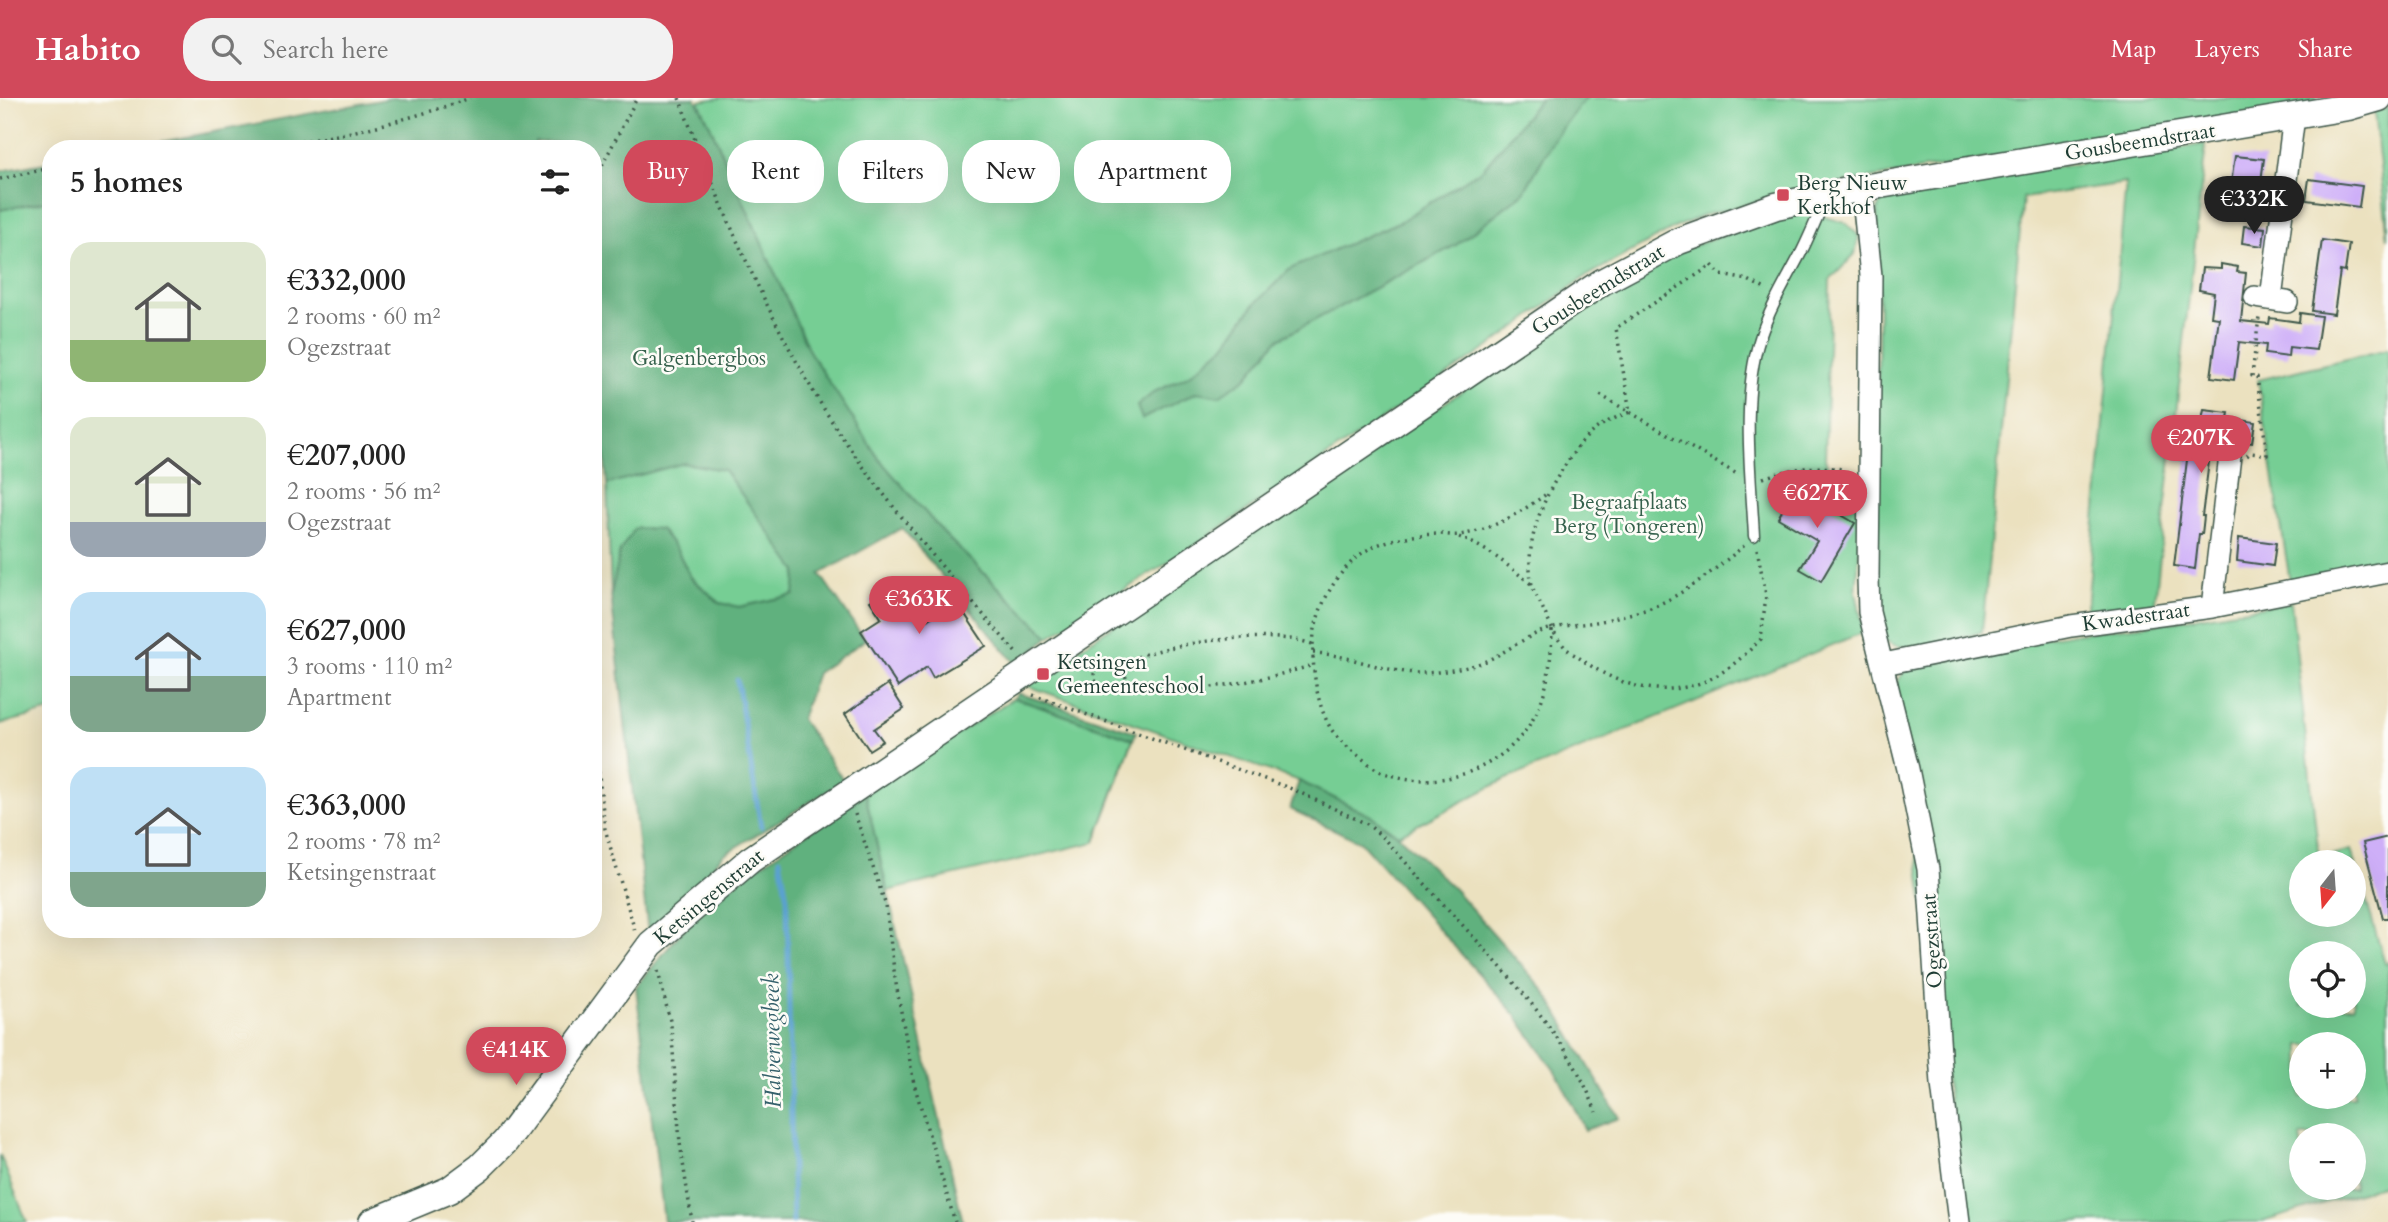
<!DOCTYPE html>
<html lang="en">
<head>
<meta charset="utf-8">
<style>
	body { margin:0; font-family:Cardo,serif; background:#f2f2f2; color:#222; height:100vh; display:flex; flex-direction:column; font-size:26px; white-space:nowrap }
	* { box-sizing:border-box; margin:0 }
	p { font-size:23px; color:#767676 }
	.icon { flex:none; width:38px; height:38px; fill:none; stroke:currentColor; stroke-width:2; stroke-linecap:round; stroke-linejoin:round }
	.map { position:relative; flex:1; overflow:hidden }
	.panel { position:absolute; left:42px; top:42px; width:560px; height:798px; display:flex; flex-direction:column; background:#fff; border-radius:28px; box-shadow:0 7px 28px #0002 }
	.panel>* { flex:none }
	.hud { position:absolute; left:623px; top:42px; width:665px; height:63px; display:flex; gap:14px }
	.needle { width:46px; rotate:197deg }
	.buttons { position:absolute; left:2289px; top:752px; display:grid; gap:14px }
	.buttons a { display:grid; place-items:center; width:77px; height:77px; border-radius:50%; background:#fff; box-shadow:0 7px 28px #0002; font-size:35px }
	.price { position:absolute; translate:-50% -60px; padding:0 16px; border-radius:24px; background:#d1495b; color:#fff; font-size:23px; line-height:46px; filter:drop-shadow(0 2px 4px #0008) }
	.price::after { content:''; position:absolute; left:50%; top:42px; width:21px; height:16px; margin-left:-10px; background:inherit; clip-path:polygon(0 0,100% 0,50% 100%) }
	.price.active { background:#222; color:#fff }
	ul { padding:0; list-style:none }
	li { display:flex; align-items:center; gap:21px; height:175px; padding:0 28px }
	li span { display:grid; place-items:center; flex:none; width:196px; height:140px; border-radius:21px; color:#555 }
	li>.icon { margin-inline-start:auto }
	span .icon { width:84px; height:84px; fill:#fffc; stroke-width:1 }
	li b { font-size:30px }
	h2 { display:flex; justify-content:space-between; align-items:center; height:84px; padding:0 28px; font-size:30px }
	.chip { padding:0 24px; border-radius:28px; background:#fff; box-shadow:0 7px 28px #0002; font-size:24px; line-height:63px }
	.chip.active { background:#d1495b; color:#fff }
	header { display:flex; align-items:center; gap:42px; box-sizing:border-box; height:98px; padding:0 35px; background:#d1495b; color:#fff }
	header strong { font-size:33px }
	nav { display:flex; gap:38px; margin-inline-start:auto; font-size:24px }
	.search { width:490px; height:63px; background:#f2f2f2; display:flex; align-items:center; gap:18px; box-sizing:border-box; padding:0 24px; border-radius:28px; color:#767676; font-size:26px }
	.map>svg:first-child { display:block }
</style>
</head>
<body>
<header>
<strong>Habito</strong>
<div class="search"><svg class="icon" aria-label="search" viewBox="0 0 24 24"><circle cx="10" cy="10" r="6"/><path d="M15 15l6 6"/></svg>Search here</div>
<nav><a>Map</a><a>Layers</a><a>Share</a></nav>
</header>
<div class="map">
<svg width="2388" height="1124" viewBox="0 0 2388 1124">
	<rect width="100%" height="100%" fill="#fdfcf7"/>
	<filter id="ink" filterUnits="userSpaceOnUse"><feTurbulence type="fractalNoise" baseFrequency=".0143" numOctaves="2"/><feDisplacementMap in="SourceGraphic" scale="14" xChannelSelector="R" yChannelSelector="G"/><feConvolveMatrix kernelMatrix="1 2 1 2 8 2 1 2 1" color-interpolation-filters="sRGB"/></filter>
	<filter id="wash" filterUnits="userSpaceOnUse"><feTurbulence type="fractalNoise" baseFrequency=".00686" numOctaves="4" result="noise"/><feDisplacementMap in="SourceGraphic" scale="28" xChannelSelector="R" yChannelSelector="G"/><feGaussianBlur stdDeviation="1.57" result="paint"/><feColorMatrix in="noise" values="0 0 0 0 0 0 0 0 0 0 0 0 0 0 0 0 0 1.4 0 .05"/><feComposite in="paint" operator="in"/></filter>
	<g filter="url(#wash)">
		<rect width="100%" height="100%" fill="#ebe1bf"/>
		<!-- green -->
		<path fill="#76ce94" stroke="#4a8664" stroke-width="2" fill-rule="evenodd" d="M720,0h821l-58,71 -82,52 -111,48 -37,37 -28,39 -35,30 -36,17 28,8 15,-8 49,-14 31,-38 179,-95 68,-53 32,-57 30,-37h731v5l-517,87 -95,25 -29,12 -91,50 -92,67 -302,204 -142,89 -104,-102 -66,-76 -70,-108 -110,-250z
			M2388,10v130l-14,-126z
			M2206,46l-52,466 -68,8 40,-435 -103,15 -41,434c-18,5 -84,26 -97,7 -15,-20 -9,-109 -9,-137 1,-96 5,-194 1,-291l7,-17z
			M51,102v511l-51,13v-514z
			M1797,111l49,14 13,13 -4,18 -25,26 -5,179 13,33 25,11 -7,89 8,40 -362,149 -104,54 -25,-18 -74,-36 -274,-96 637,-428z
			M2388,251v218l-97,21 -33,-208z
			M684,365l40,7 73,101 -3,24 -55,12 -19,-4 -29,-26 -14,-27 -17,-21 -24,-1 -16,23 -9,44 -4,-111z
			M2291,504l28,256 32,-8 34,113 3,-1v222l-126,38h-298l-68,-536 3,-8 8,-9 148,-33 108,-13zM2301,765h53v52h-53zM2301,856h53v52h-53zM2301,947h53v52h-53zM2301,1038h53v52h-53z
			M1014,600l119,41 -38,103 -208,49 -22,-98z
			M0,1057l27,67h-27z"/>
		<!-- forest -->
		<path fill="#60b17e" stroke="#407759" stroke-width="2" d="M391,0h304l14,25 100,228 70,108 66,76 104,102 -33,27 -114,-136 -82,46 45,66 -48,33 -16,46 43,62 -121,74 -75,79 -37,-339 9,-44 15,-23 25,1 17,21 14,28 29,25 19,4 55,-12 3,-24 -73,-101 -40,-7 -77,21 -14,-152v-183h-16l-1,-6 -41,-1v7h-411z
			M1541,0h45l-30,37 -32,57 -68,53 -179,95 -31,38 -27,18 -22,-4 -55,27 -5,-13 17,-14 36,-17 35,-30 28,-39 37,-37 111,-48 82,-52z
			M51,64v38l-51,10v-39z
			M1018,595l118,39 -41,110 38,-103 -119,-41z
			M1299,683l74,36 25,18 57,55 91,103 73,125 -34,12 -26,-53 -44,-63 -154,-172 -71,-33z
			M865,695l98,429h-299l-28,-235 51,-62 36,-34z"/>
		<g fill="none" stroke-linecap="round" stroke-linejoin="round">
			<!-- stream -->
			<path stroke="#5aa1d0" stroke-width="5" d="M737,582l24,147
				M780,761l7,39 6,324"/>
		</g>
		<g id="blocks">
			<!-- building -->
			<path fill="#ceaff8" d="M2235,58l29,3 -7,53 -21,-2 2,-18 -8,-1z
				M2309,81l53,7 -3,21 -53,-7z
				M2244,128l21,2 -2,18 -21,-3z
				M2322,142l27,4 -4,28 -5,-1 -6,43 -22,-3z
				M2221,166l17,3 -1,5 9,1 -5,48 28,3 1,-6 29,4 1,-9 21,3 -5,34 -27,-3 -1,10 -23,-3 1,-9 -27,-3 -5,38 -23,-3 8,-59 -8,-1 3,-24 -15,-3 3,-22 19,1z
				M2204,312l25,3 -1,5 27,4 -3,21 -40,-5 -10,78h2l-2,18h-3l-4,35 -21,-3 13,-106 -10,-1 4,-34 19,3z
				M1795,390l60,35 -34,58 -21,-12 17,-28 -39,-23z
				M2239,440l37,5 -3,23 -36,-5z
				M900,483l9,18 2,-2 16,23 29,-19 30,45 -53,32 -6,-11 -29,20 -37,-56 20,-13 -11,-17z
				M888,586l16,25 -30,20 9,12 -14,9 -24,-36z
				M2388,739v81h-5l-20,-75z"/>
		</g>
	</g>
	<g filter="url(#ink)">
		<use href="#blocks" fill-opacity="0" stroke="#3e5649" stroke-width="2"/>
		<g fill="none" stroke-linecap="round" stroke-linejoin="round">
			<!-- service casing -->
			<g stroke="#3e5649" stroke-width="13">
				<path id="service" d="M1754,438c-3,-59 -13,-141 6,-198 10,-31 27,-58 42,-87 9,-18 16,-36 24,-54"/>
			</g>
			<!-- minor casing -->
			<g stroke="#3e5649" stroke-width="24">
				<path id="minor" d="M1862,90l9,88 -3,301 1,35 39,157 20,100 14,215 17,138
					M2255,199l32,5
					M2271,201l23,-183
					M2212,509l18,-151
					M1884,566l187,-38 141,-19 176,-35"/>
			</g>
			<!-- tertiary casing -->
			<g stroke="#3e5649" stroke-width="29">
				<path id="tertiary" d="M372,1124l77,-32 31,-23 25,-25 146,-198 99,-84 852,-578 77,-41 97,-35 86,-18 486,-81 31,-9"/>
			</g>
			<!-- path -->
			<path stroke="#3e5649" stroke-width="3.5" stroke-dasharray="2 5" stroke-linecap="butt" d="M679,0c38,100 79,198 133,291 54,93 135,183 205,265
				M231,51c77,-4 167,-25 239,-51
				M0,81l51,-11
				M593,93l1,-10 43,-83
				M1600,297l137,79
				M593,342l9,93 -9,77
				M2247,358l3,-3 17,2 -10,-78 -5,-1 7,-59
				M1763,380c29,-10 49,-13 80,-9
				M1545,397c-25,18 -55,36 -86,40 -7,1 -14,-1 -21,-1 -27,1 -59,5 -81,23 -27,23 -46,62 -44,98 1,25 5,51 17,72 6,11 20,22 30,30 7,5 14,12 22,15 52,20 114,1 146,-45 20,-29 23,-63 24,-97
				M1459,439c30,12 47,27 72,47
				M1757,451l9,46 -5,44c-22,22 -44,42 -75,48 -39,8 -75,-6 -105,-28 -6,-4 -13,-8 -17,-13 -10,-10 -15,-24 -21,-37 -3,-7 -9,-16 -11,-24 -8,-37 8,-81 28,-112 22,-34 30,-46 70,-61l-14,-84 96,-63 9,10 27,5 19,10
				M1312,546c-42,-15 -144,-2 -184,17l-3,9 1,10c41,22 144,-1 187,-15
				M1313,555c36,1 69,19 105,20 22,0 48,-4 68,-12 20,-9 37,-23 57,-30 21,-7 42,-6 63,-11 14,-4 28,-7 42,-11 36,-14 68,-40 98,-65
				M1124,572l-21,-6 -5,3 -5,9c5,11 9,14 20,15l13,-11
				M1033,597l259,94 75,35 18,15c32,36 64,72 97,107 45,51 91,102 114,166
				M593,625l12,106 30,102
				M855,716l31,92 9,72 19,106 41,138
				M658,873l13,54 9,118 12,79"/>
			<!-- service -->
			<use href="#service" stroke="#fff" stroke-width="10"/>
			<!-- minor -->
			<use href="#minor" stroke="#fff" stroke-width="21"/>
			<!-- tertiary -->
			<use href="#tertiary" stroke="#fff" stroke-width="26"/>
		</g>
	</g>
	<!-- markers -->
	<g fill="#d1495b" stroke="#fdfcf7" stroke-width="2.5">
		<rect x="1776" y="90" width="14" height="14" rx="3.5"/>
		<rect x="1036" y="569" width="14" height="14" rx="3.5"/>
	</g>
	<g text-anchor="middle" dominant-baseline="central" stroke-width="5" stroke-linejoin="round" paint-order="stroke">
		<!-- street labels -->
		<g font-size="21" fill="#1f3d34" stroke="#fdfcf7">
			<text transform="translate(2140 44) rotate(-9)">Gousbeemdstraat</text>
			<text transform="translate(1598 192) rotate(-32)">Gousbeemdstraat</text>
			<text transform="translate(2136 519) rotate(-8)">Kwadestraat</text>
			<text transform="translate(709 799) rotate(-40)">Ketsingenstraat</text>
			<text transform="translate(1932 843) rotate(-94)">Ogezstraat</text>
		</g>
		<!-- poi labels -->
		<g font-size="21" fill="#1f3d34" stroke="#fdfcf7" text-anchor="start">
			<text x="1797" y="85">Berg Nieuw<tspan x="1797" dy="24">Kerkhof</tspan></text>
			<text x="1057" y="564">Ketsingen<tspan x="1057" dy="24">Gemeenteschool</tspan></text>
		</g>
		<!-- park labels -->
		<g font-size="21" fill="#35614c" stroke="#fdfcf7">
			<text x="699" y="260">Galgenbergbos</text>
			<text x="1629" y="404">Begraafplaats<tspan x="1629" dy="24">Berg (Tongeren)</tspan></text>
		</g>
		<!-- water labels -->
		<g font-size="23" font-style="italic" fill="#34606b" stroke="#fdfcf7">
			<text transform="translate(772 943) rotate(-91)">Halverwegbeek</text>
		</g>
	</g>
</svg>
<div class="buttons">
<a><svg class="needle" viewBox="-14 -14 28 28"><path d="M0-13l5 13h-10z" fill="#e53935"/><path d="M0 13l5-13h-10z" fill="#767676"/></svg></a>
<a><svg class="icon" aria-label="locate" viewBox="0 0 24 24"><circle cx="12" cy="12" r="6"/><path d="M12 2v4M12 18v4M2 12h4M18 12h4"/></svg></a>
<a>+</a>
<a>−</a>
</div>
<b class="price active" style="left:2254px;top:138px">€332K</b>
<b class="price" style="left:2201px;top:377px">€207K</b>
<b class="price" style="left:1817px;top:432px">€627K</b>
<b class="price" style="left:919px;top:538px">€363K</b>
<b class="price" style="left:516px;top:989px">€414K</b>
<div class="hud">
<a class="chip active">Buy</a>
<a class="chip">Rent</a>
<a class="chip">Filters</a>
<a class="chip">New</a>
<a class="chip">Apartment</a>
</div>
<section class="panel">
<h2>5 homes<svg class="icon" aria-label="filters" viewBox="0 0 24 24"><path d="M4 7h16M4 17h16"/><circle cx="9" cy="7" r="2"/><circle cx="15" cy="17" r="2"/></svg></h2>
<ul>
<li><span style="background:linear-gradient(#dfe7d0 70%,#8fb573 0)"><svg class="icon" aria-label="home" viewBox="0 0 24 24"><path d="M3 11l9-7 9 7M6 9v11h12V9"/></svg></span><div><b>€332,000</b><p>2 rooms · 60 m²</p><p>Ogezstraat</p></div></li>
<li><span style="background:linear-gradient(#dfe7d0 75%,#9aa5b1 0)"><svg class="icon" aria-label="home" viewBox="0 0 24 24"><path d="M3 11l9-7 9 7M6 9v11h12V9"/></svg></span><div><b>€207,000</b><p>2 rooms · 56 m²</p><p>Ogezstraat</p></div></li>
<li><span style="background:linear-gradient(#bfe0f5 60%,#7fa58c 0)"><svg class="icon" aria-label="home" viewBox="0 0 24 24"><path d="M3 11l9-7 9 7M6 9v11h12V9"/></svg></span><div><b>€627,000</b><p>3 rooms · 110 m²</p><p>Apartment</p></div></li>
<li><span style="background:linear-gradient(#bfe0f5 75%,#7fa58c 0)"><svg class="icon" aria-label="home" viewBox="0 0 24 24"><path d="M3 11l9-7 9 7M6 9v11h12V9"/></svg></span><div><b>€363,000</b><p>2 rooms · 78 m²</p><p>Ketsingenstraat</p></div></li>
</ul>
</section>
</div>
</body>
</html>
